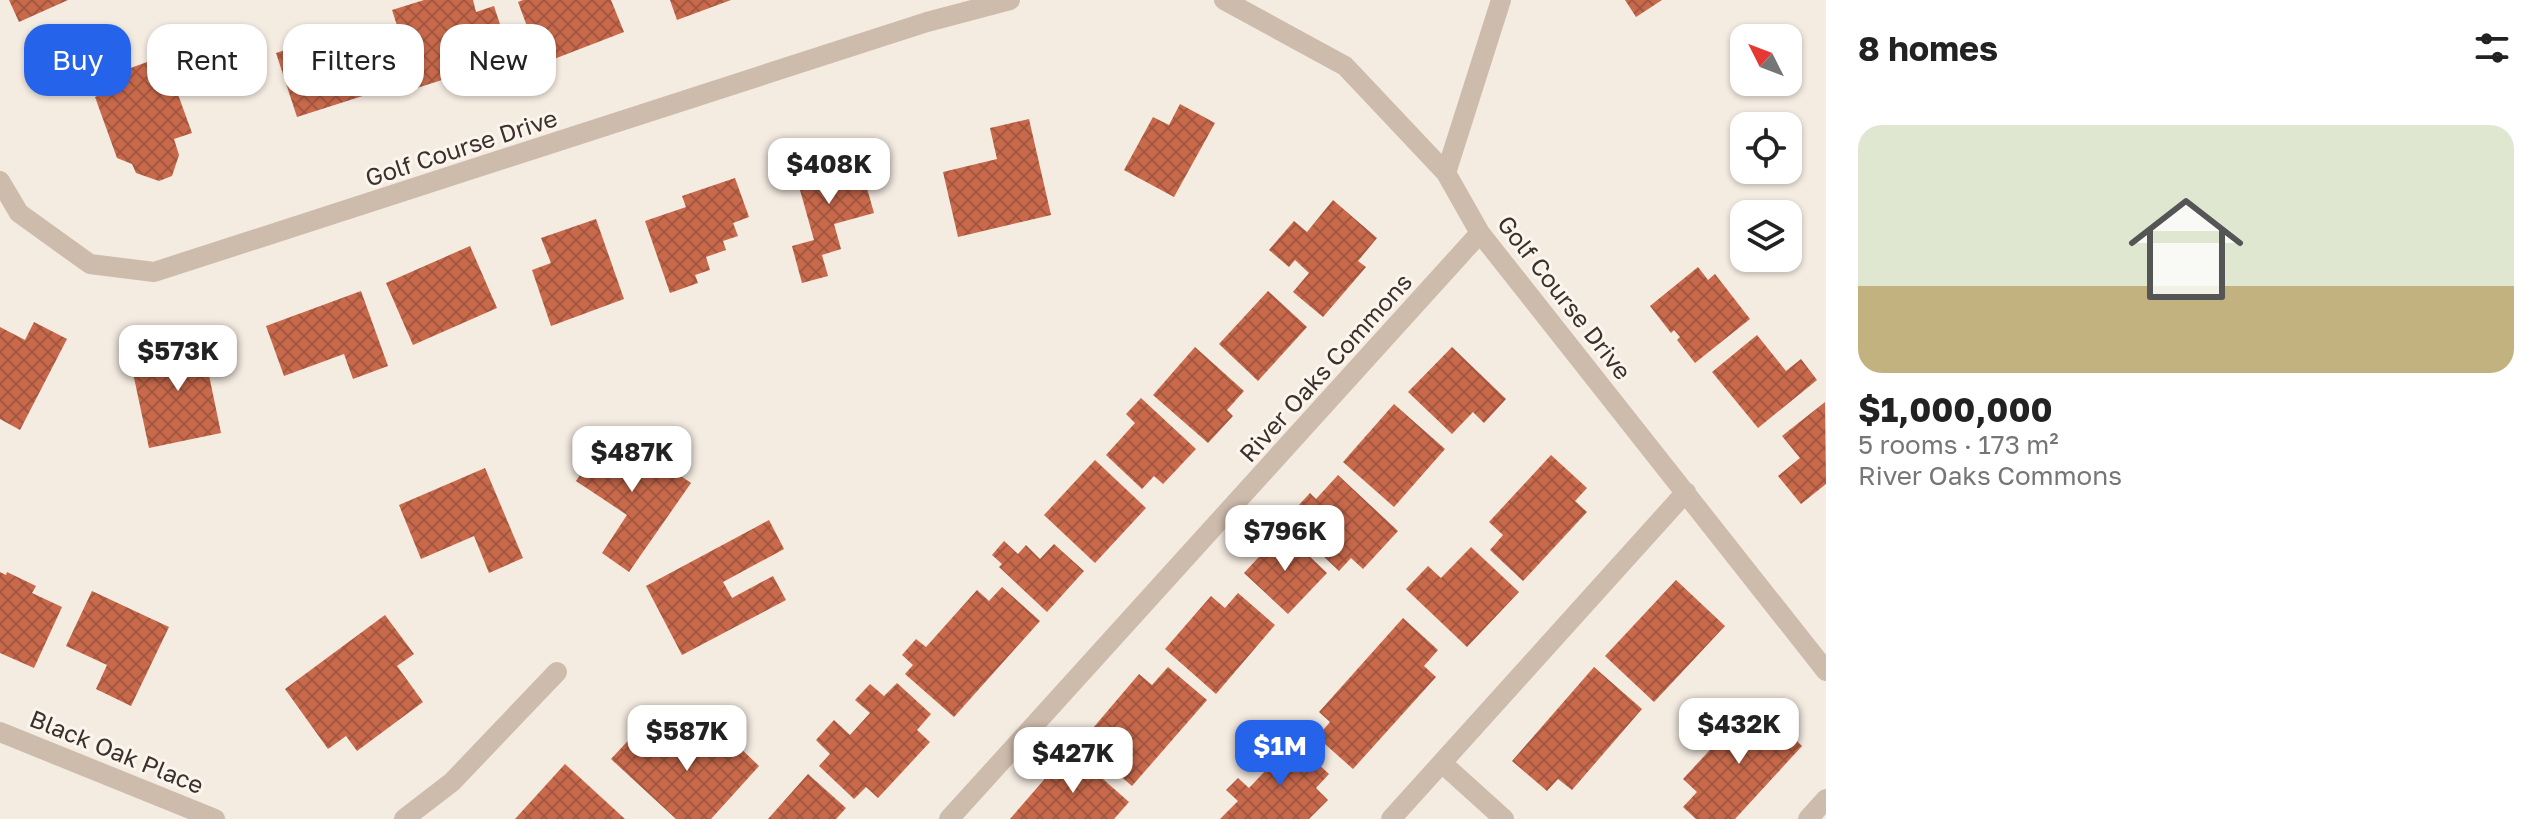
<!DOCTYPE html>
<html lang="en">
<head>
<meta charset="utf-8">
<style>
	body { margin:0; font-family:"Golos Text",sans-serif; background:#f2f2f2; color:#222; height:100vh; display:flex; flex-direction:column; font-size:30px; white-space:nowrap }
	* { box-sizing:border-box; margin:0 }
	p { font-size:26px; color:#767676 }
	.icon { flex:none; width:44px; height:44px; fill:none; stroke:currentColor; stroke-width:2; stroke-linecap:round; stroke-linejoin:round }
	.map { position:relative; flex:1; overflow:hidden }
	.details { display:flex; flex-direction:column; background:#fff; width:720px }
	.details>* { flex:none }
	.hud { position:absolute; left:24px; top:24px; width:760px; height:72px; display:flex; gap:16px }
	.needle { width:52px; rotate:312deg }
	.fabs { position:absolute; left:1730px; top:24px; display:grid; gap:16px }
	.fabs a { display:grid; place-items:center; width:72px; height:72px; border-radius:16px; background:#fff; box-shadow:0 2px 6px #0004; font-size:40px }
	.price { position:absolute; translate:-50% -68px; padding:0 18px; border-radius:16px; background:#fff; color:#222; font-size:26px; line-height:52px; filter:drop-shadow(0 2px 4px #0008) }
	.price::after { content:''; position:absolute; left:50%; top:48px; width:24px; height:18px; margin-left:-12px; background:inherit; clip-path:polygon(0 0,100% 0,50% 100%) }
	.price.on { background:#2563eb; color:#fff }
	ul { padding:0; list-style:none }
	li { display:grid; align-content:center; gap:16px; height:424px; padding:0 32px }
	li span { display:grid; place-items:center; height:248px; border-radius:24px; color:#555 }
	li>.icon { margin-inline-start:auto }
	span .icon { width:144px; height:144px; fill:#fffc; stroke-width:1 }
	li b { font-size:34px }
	h2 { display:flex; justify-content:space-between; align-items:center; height:96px; padding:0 32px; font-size:34px }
	.chip { padding:0 28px; border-radius:24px; background:#fff; box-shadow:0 2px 6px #0004; font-size:28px; line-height:72px }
	.chip.on { background:#2563eb; color:#fff }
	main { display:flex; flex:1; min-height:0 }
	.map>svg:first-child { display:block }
</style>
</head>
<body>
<main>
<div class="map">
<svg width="1826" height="819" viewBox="0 0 1826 819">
	<defs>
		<pattern id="building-cross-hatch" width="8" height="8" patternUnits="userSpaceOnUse" patternTransform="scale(2)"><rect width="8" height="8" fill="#c8694b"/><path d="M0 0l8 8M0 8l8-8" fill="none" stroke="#a4573f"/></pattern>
	</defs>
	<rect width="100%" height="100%" fill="#f4ebe1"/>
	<!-- building -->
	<path fill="url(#building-cross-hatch)" d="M9,0h59l-49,22z
		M424,0h49l3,12 18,-6 17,52 -94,30 -25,-78z
		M523,0h88l13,32 -83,32 -23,-62z
		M670,0h61l-54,20z
		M1625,0h37l-26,17z
		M350,28l22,65 -75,24 -21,-64z
		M164,56l28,77 -18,6 5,16 -7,21 -13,5 -23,-8 -4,-9 -15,-6 -22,-61 18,-7 -5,-14z
		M1180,104l35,19 -41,74 -50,-27 29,-53 16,8z
		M1029,119l22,96 -93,22 -15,-65 54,-13 -7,-31z
		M855,146l19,67 -40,11 7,25 -19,6 6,21 -26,7 -10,-37 22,-6 -21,-75z
		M735,178l14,39 -16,6 5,13 -15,5 3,9 -20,7 4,13 -15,5 3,8 -28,10 -25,-72 41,-14 -4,-11z
		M1333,200l44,38 -19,23 8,6 -43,50 -30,-25 16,-19 -14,-13 -6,7 -20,-17 25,-29 13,11z
		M596,219l28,80 -73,27 -19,-56 19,-7 -10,-25z
		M470,246l27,62 -84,37 -27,-62z
		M1698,267l10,13 7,-6 35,45 -55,44 -18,-23 3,-3 -6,-7 -3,3 -21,-27z
		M361,291l27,75 -35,13 -9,-25 -60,22 -18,-50z
		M1268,291l39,36 -49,54 -39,-37z
		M34,322l33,17 -47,91 -20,-11v-92l25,13z
		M199,327l22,106 -72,15 -16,-75 37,-7 -7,-31z
		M1757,335l29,36 15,-12 16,21 -59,48 -46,-56z
		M1195,347l49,44 -17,19 6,6 -25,27 -55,-48z
		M1452,347l54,52 -22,24 -11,-11 -21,22 -44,-42z
		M1141,398l55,51 -33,35 -9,-8 -12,13 -36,-34 29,-32 -9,-9z
		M1825,402l1,82 -25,20 -23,-28 22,-18 -18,-22z
		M1394,404l51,45 -51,58 -51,-45z
		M612,429l79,54 -62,89 -27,-19 25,-38 -51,-34z
		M1551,455l36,33 -12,13 12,11 -64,69 -33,-31 13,-15 -14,-13z
		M1095,460l51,48 -51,55 -51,-48z
		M485,468l38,90 -34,15 -15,-37 -53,23 -22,-54z
		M1338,475l60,56 -35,38 -12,-11 -12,13 -54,-51 25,-27 6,6z
		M769,520l15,29 -61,33 9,16 41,-22 13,24 -104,55 -36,-69z
		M1283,531l44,42 -39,41 -44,-41z
		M1004,541l14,13 8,-9 14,14 14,-15 30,27 -37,41 -48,-45 3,-3 -10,-9z
		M1471,547l48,45 -52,55 -61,-58 22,-23 13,12z
		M0,572l6,3 1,-3 29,14 -4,7 30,14 -28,61 -34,-15z
		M1676,580l49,46 -71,76 -49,-46z
		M1002,587l38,34 -86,96 -49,-43 8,-9 -11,-10 14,-16 10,8 51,-57 12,11z
		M92,591l77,36 -38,79 -35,-17 11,-24 -41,-19z
		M1238,593l37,32 -59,69 -51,-45 46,-53 14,12z
		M385,615l29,39 -17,12 26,36 -66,49 -11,-15 -18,13 -43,-60z
		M1403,618l35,32 -14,16 12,11 -83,92 -36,-32 13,-15 -11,-10z
		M1168,667l39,33 -75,86 -41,-35 12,-13 -10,-10 46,-54 13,11z
		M1594,667l48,42 -70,81 -14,-11 -11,12 -35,-30z
		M897,683l34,31 -14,16 13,12 -52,56 -12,-11 -12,12 -35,-33 11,-12 -14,-14 18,-20 16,15 20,-22 -15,-13 15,-16 14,12z
		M1754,702l48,44 -67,73h-39l-13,-12 14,-15 -14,-13z
		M692,721l33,31 9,-10 25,24 -48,53h-35l-65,-60 25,-27 24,23z
		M1296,743l33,31 -13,14 12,12 -19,19h-89l18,-18 -12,-11 12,-12 11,10 18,-19 -12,-12 12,-13 15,14z
		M1070,750l59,52 -15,17h-104z
		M565,764l60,55h-110z
		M808,774l38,34 -10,11h-68z"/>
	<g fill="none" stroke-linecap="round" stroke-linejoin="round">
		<!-- minor -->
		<path stroke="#cdbbac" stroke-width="20" d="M1224,0l121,66 101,107 34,60 346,438
			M1446,173l55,-173
			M0,181l19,32 71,51 64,8 773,-250 83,-22
			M0,732l215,87
			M1442,763l62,56
			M404,819l48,-37 105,-110
			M949,819l531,-586
			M1391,819l295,-327
			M1808,819l18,-20"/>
	</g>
	<g text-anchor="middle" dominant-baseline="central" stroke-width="6" stroke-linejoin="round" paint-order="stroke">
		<!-- street labels -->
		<g font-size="24" fill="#3b302b" stroke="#fbf5ee">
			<text transform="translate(461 147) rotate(-18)">Golf Course Drive</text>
			<text transform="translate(1565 297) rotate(52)">Golf Course Drive</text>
			<text transform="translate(1325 367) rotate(-48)">River Oaks Commons</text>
			<text transform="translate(117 751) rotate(22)">Black Oak Place</text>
		</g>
	</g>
</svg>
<div class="fabs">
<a><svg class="needle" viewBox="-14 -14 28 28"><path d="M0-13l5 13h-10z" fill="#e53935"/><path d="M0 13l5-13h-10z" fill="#767676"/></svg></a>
<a><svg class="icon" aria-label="locate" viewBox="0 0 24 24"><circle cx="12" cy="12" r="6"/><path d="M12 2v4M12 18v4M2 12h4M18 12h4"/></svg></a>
<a><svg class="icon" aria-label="layers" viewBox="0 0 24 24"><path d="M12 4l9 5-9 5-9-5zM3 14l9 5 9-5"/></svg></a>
</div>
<b class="price" style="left:829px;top:206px">$408K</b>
<b class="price" style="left:178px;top:393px">$573K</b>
<b class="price" style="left:632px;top:494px">$487K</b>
<b class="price" style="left:1285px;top:573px">$796K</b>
<b class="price" style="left:1739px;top:766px">$432K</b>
<b class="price" style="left:687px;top:773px">$587K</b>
<b class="price on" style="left:1280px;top:788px">$1M</b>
<b class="price" style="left:1073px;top:795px">$427K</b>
<div class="hud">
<a class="chip on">Buy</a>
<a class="chip">Rent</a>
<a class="chip">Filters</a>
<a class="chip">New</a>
</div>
</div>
<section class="details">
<h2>8 homes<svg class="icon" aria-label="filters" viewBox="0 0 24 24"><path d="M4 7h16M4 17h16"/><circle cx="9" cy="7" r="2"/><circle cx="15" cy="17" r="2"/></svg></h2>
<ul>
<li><span style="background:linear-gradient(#dfe7d0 65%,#c2b280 0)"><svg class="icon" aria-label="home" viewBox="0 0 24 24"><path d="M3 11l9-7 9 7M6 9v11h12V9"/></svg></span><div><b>$1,000,000</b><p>5 rooms · 173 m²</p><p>River Oaks Commons</p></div></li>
</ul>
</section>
</main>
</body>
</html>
